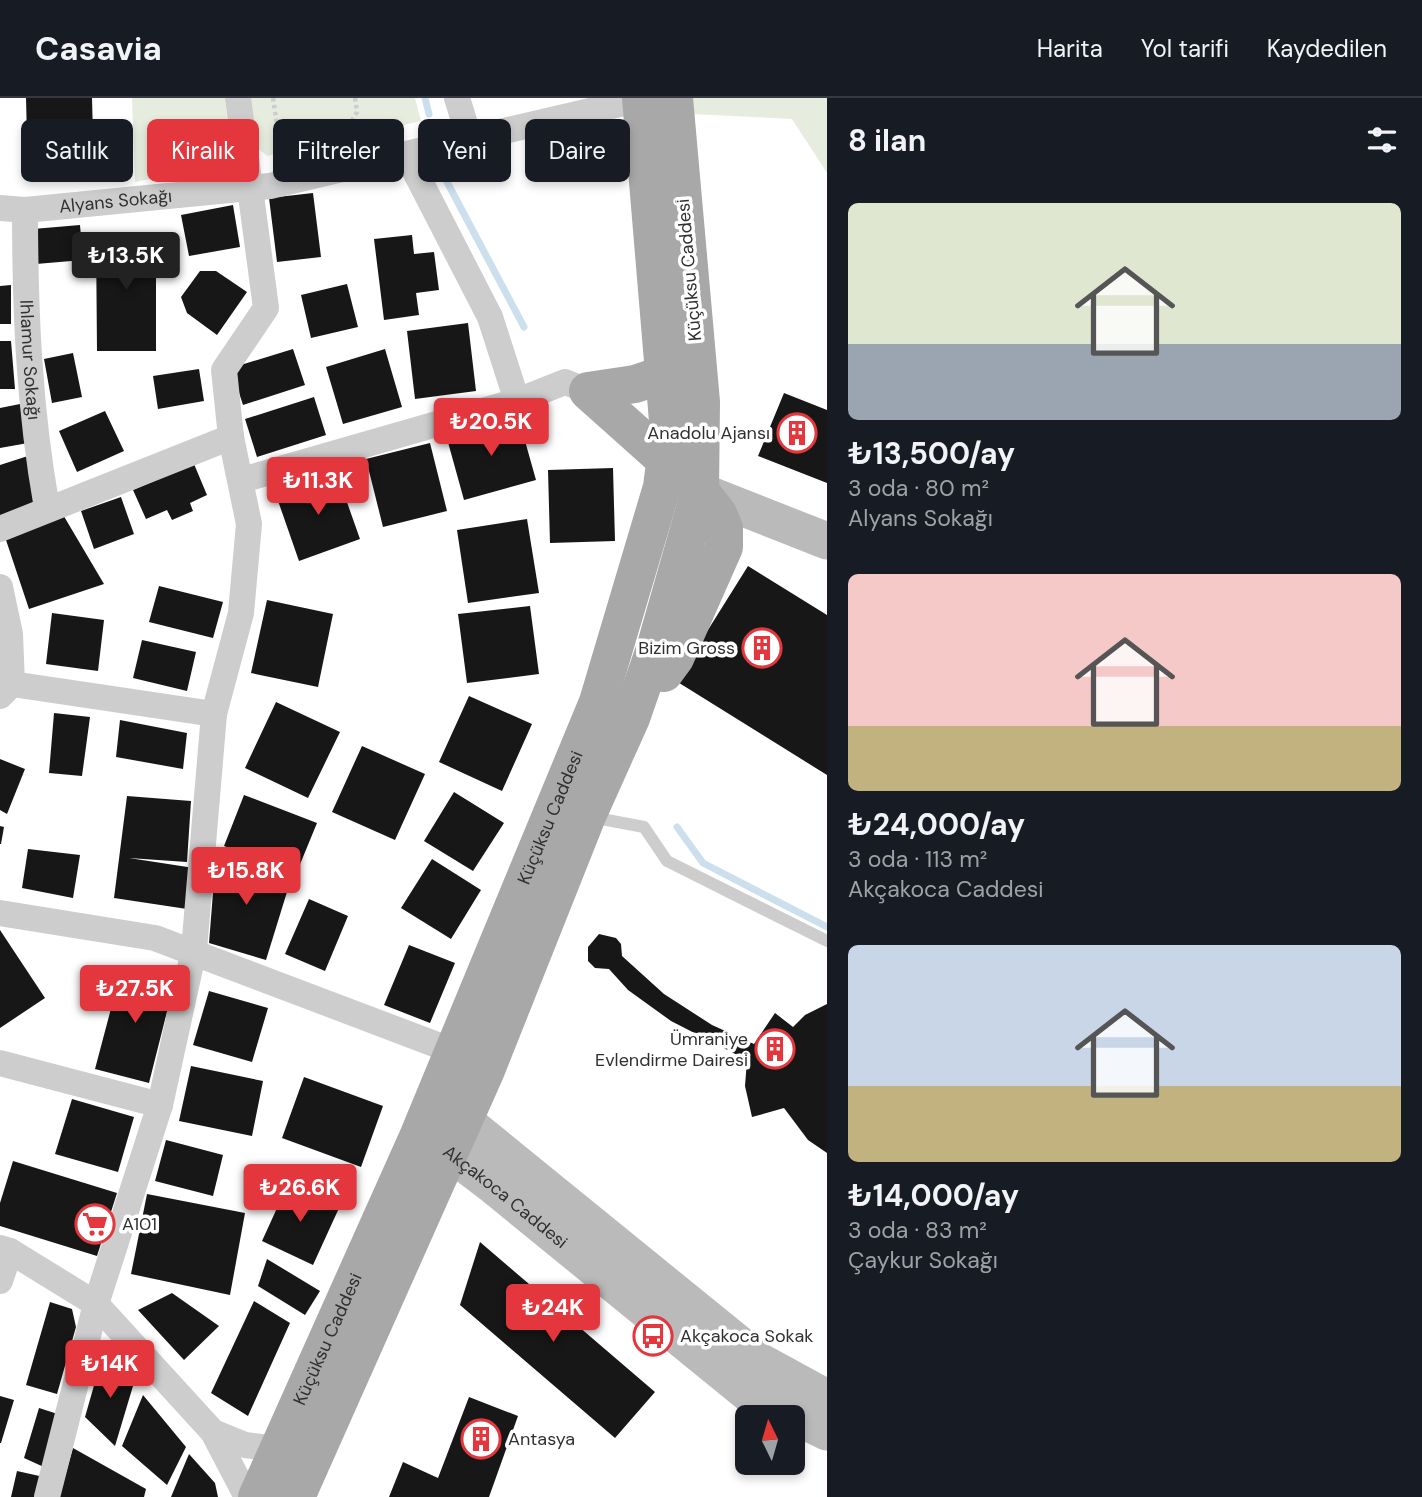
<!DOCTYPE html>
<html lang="tr">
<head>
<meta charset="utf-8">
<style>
	body { margin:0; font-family:"DM Sans",sans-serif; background:#20242c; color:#f1f3f6; height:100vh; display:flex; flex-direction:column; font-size:26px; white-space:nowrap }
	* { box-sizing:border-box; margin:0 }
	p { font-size:23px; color:#9ea1a6 }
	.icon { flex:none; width:38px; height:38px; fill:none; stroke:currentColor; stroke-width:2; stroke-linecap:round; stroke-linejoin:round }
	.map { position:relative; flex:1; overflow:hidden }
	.sheet { display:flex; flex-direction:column; background:#171b24; width:595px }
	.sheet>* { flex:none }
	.banner { position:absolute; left:21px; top:21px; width:665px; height:63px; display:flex; gap:14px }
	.needle { width:46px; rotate:355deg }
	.buttons { position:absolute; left:735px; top:1307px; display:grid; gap:14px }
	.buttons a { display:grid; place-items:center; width:70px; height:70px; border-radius:10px; background:#171b24; box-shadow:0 4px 10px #0003; font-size:35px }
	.price { position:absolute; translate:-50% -60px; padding:0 16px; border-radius:7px; background:#e4363d; color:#fff; font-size:23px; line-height:46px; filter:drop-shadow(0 2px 4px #0008) }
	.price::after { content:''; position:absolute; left:50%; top:42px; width:21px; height:16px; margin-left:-10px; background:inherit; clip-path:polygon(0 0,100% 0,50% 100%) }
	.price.selected { background:#222; color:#fff }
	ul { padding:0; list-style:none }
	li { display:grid; align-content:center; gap:14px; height:371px; padding:0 21px }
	li span { display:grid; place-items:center; height:217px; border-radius:10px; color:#555 }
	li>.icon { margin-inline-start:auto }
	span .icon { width:126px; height:126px; fill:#fffc; stroke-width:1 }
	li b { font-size:30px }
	h2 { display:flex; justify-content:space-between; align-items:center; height:84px; padding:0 21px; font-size:30px }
	.tag { padding:0 24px; border-radius:10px; background:#171b24; box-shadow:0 4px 10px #0003; font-size:24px; line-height:63px }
	.tag.selected { background:#e4363d; color:#fff }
	header { display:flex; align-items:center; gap:42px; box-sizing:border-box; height:98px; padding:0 35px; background:#171b24; border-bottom:2px solid #363941 }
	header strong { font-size:33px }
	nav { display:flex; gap:38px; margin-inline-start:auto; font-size:24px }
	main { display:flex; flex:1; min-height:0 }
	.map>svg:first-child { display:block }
</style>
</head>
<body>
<header>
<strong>Casavia</strong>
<nav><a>Harita</a><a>Yol tarifi</a><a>Kaydedilen</a></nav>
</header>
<main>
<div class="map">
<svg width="827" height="1399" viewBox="0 0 827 1399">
	<rect width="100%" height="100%" fill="#fff"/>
	<!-- green -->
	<path fill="#e6eddf" d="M132,0h93l7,64 -97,20z
		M249,0h166l6,23 -154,35 -14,-12z
		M690,0h137v75l-35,-54 -101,-5z"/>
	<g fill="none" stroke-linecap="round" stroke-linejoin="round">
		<!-- stream -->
		<path stroke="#cbdfec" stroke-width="7" d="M425,0l4,16
			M438,67l86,162
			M677,729l26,36 124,64"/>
	</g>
	<!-- building -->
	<path fill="#171717" d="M26,0h66l1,38 -6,1v15l-52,1 -1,-15h-7z
		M313,95l8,64 -44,5 -8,-64z
		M233,107l7,42 -51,9 -8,-41z
		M80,127l3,35 -47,4 -3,-35z
		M96,136h60v117h-59z
		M412,137l2,19 20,-2 5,38 -23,3 3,22 -35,5 -10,-81z
		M200,173h16l31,21 -30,43 -30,-22 -6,-16z
		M347,186l11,43 -47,11 -10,-43z
		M11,187v39h-11v-38z
		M468,225l8,68 -61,8 -8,-68z
		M0,243h11l4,48h-15z
		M293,251l12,36 -62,20 -12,-37z
		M385,251l17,58 -59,17 -17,-57z
		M73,255l9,44 -30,6 -8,-44z
		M199,271l5,32 -46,8 -5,-33z
		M784,295l43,17v73l-69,-27z
		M314,299l12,38 -69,22 -12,-38z
		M20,306l8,39 -28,5v-40z
		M105,313l19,40 -47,21 -18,-41z
		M518,318l18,64 -72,20 -18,-65z
		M430,345l17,68 -64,16 -17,-68z
		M31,357l8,48 -39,15v-53z
		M194,366l13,31 -17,8 3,8 -21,9 -5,-10 -21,9 -13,-29z
		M613,370l2,73 -65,2 -2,-73z
		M337,376l23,65 -61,22 -23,-66z
		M121,399l13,37 -40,15 -13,-38z
		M62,415l42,71 -75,25 -25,-75z
		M527,421l12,74 -71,10 -11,-73z
		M748,468l79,49v160l-151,-94z
		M159,488l64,16 -10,36 -64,-16z
		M267,502l66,14 -15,73 -67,-14z
		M530,508l9,68 -72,9 -9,-69z
		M52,515l52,7 -6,51 -52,-7z
		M142,542l54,12 -9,39 -54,-13z
		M469,598l63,28 -30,67 -63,-29z
		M276,604l64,30 -32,66 -63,-30z
		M54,615l36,4 -8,59 -33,-3z
		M120,622l67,13 -4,36 -67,-12z
		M362,648l63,28 -30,66 -63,-28z
		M0,661l25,10 -18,45 -7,-4z
		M454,694l50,31 -31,48 -49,-30z
		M244,697l73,28 -21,51 -72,-28z
		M127,698l64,5 -4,61 -58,-4 65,10 -7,41 -73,-11z
		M0,728l4,1 -3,17h-1z
		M28,751l52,6 -7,43 -51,-10z
		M216,757l75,24 -25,81 -57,-17z
		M432,761l49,31 -30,49 -50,-31z
		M309,801l39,17 -23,55 -40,-17z
		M0,832l45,68 -45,30z
		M599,836l17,4 5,6 1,12 42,38 48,31 42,19 21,-31 18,14 12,-12 22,-11v149l-19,-13 -24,-32 -32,9 -7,-31 2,-26 -76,-39 -43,-31 -19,-21 -14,-1 -7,-7v-14z
		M409,847l46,18 -25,60 -46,-18z
		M122,869l53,13 -26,103 -54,-14z
		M209,893l59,17 -16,54 -59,-17z
		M191,968l72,15 -11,55 -73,-15z
		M304,979l79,29 -22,61 -79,-29z
		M72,1001l62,18 -16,55 -63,-18z
		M166,1042l57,15 -10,41 -58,-15z
		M13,1063l104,32 -20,63 -97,-30v-23z
		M288,1086l51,24 -26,57 -51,-24z
		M147,1096l98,19 -15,82 -99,-21z
		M480,1144l175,150 -40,46 -155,-133z
		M267,1161l53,32 -15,24 -47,-29z
		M172,1195l47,33 -35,34 -46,-50z
		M254,1203l36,22 -42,93 -37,-23z
		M50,1204l22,7 4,18 -19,67 -31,-9z
		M101,1263l35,15 -21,70 -30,-29z
		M143,1297l43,52 -19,38 -45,-39z
		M0,1298l14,4 -13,43h-1z
		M469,1299l49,19 -29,81h-100l14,-35 35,16z
		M39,1310l28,9 -21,51 -22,-10z
		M73,1350l73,41 -2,8h-85z
		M189,1356l26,29 3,14h-47z
		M17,1373l27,6 -5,20h-28z"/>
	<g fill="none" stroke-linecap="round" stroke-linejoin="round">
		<!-- path -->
		<path stroke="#cdcdcd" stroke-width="4.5" stroke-dasharray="3.5 3.5" stroke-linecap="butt" d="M273,0l6,40 4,4 67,-18 7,-12 -2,-14"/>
		<!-- lane -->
		<path stroke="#cdcdcd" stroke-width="12" d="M591,719l53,10 23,34 160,80"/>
		<!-- street -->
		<g stroke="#cdcdcd" stroke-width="26">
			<path d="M457,0l13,42"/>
			<path d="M406,56l84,163 27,84"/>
			<path id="s1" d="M0,110l25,2 245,-24 371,-87"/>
			<path id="s2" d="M25,112c0,101 4,198 22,298"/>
			<path d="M231,339l-7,-67 42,-62 -28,-210"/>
			<path d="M242,382l275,-79 48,-19 23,9"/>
			<path d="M0,431l231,-92 18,87 -8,89 -27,101 -20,236 -34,155 -64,199 -49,193"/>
			<path d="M0,489l10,47 2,50"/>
			<path d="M0,598l12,-12 202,30"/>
			<path d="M0,815l155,25 298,113"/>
			<path d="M0,965l160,42"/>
			<path d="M0,1150l10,3 86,53 117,128 34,65"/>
			<path d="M0,1183l10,-30"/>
			<path d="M213,1334l32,13 34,4"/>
		</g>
		<!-- secondary -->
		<g stroke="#bababa" stroke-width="37">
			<path d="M700,393l127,50"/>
			<path d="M440,1003l321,261 66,36"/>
			<path id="s3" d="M422,1041l27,13 42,32 259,211 77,37"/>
		</g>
		<!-- primary -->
		<g stroke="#a8a8a8" stroke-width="38">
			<path d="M664,575l11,-15 49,-111v-19l-6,-14 -18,-23 -112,-100 47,-7 30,-10"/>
			<path id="s4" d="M257,1399l161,-360 180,-435 64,-215 7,-54 -28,-335"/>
			<path d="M296,1399l190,-427 101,-254 44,-98 24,-69 45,-158 1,-89 -27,-304"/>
		</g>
	</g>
	<!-- icons -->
	<defs>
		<g id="building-ring" transform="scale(2.0125)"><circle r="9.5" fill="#fff" stroke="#e4363d" stroke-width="1.5"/><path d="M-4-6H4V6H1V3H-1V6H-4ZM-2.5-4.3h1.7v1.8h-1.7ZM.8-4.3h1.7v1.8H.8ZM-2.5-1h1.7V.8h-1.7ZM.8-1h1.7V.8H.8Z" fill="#e4363d"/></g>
		<g id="supermarket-ring" transform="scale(2.0125)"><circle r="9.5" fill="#fff" stroke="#e4363d" stroke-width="1.5"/><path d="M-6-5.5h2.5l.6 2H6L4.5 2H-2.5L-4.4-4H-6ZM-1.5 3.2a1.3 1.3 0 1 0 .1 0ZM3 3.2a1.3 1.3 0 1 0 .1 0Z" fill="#e4363d"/></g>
		<g id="bus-ring" transform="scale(2.0125)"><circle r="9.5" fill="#fff" stroke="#e4363d" stroke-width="1.5"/><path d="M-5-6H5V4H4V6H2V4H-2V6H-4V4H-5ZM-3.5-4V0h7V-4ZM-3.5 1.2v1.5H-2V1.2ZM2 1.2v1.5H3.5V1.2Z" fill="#e4363d"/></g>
	</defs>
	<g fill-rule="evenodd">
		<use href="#building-ring" x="797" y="335"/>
		<use href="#building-ring" x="762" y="550"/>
		<use href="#building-ring" x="775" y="951"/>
		<use href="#supermarket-ring" x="95" y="1126"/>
		<use href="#bus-ring" x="653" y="1238"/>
		<use href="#building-ring" x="481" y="1341"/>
	</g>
	<g text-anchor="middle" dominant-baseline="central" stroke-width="7" stroke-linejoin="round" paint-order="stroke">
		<!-- street labels -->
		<g font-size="18" fill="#303030" stroke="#fff">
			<text stroke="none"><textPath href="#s1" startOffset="116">Alyans Sokağı</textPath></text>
			<text transform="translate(689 172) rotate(-95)">Küçüksu Caddesi</text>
			<text stroke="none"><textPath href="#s2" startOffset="150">Ihlamur Sokağı</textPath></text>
			<text stroke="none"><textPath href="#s4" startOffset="740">Küçüksu Caddesi</textPath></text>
			<text stroke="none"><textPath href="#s3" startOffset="102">Akçakoca Caddesi</textPath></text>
			<text stroke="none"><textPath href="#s4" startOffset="173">Küçüksu Caddesi</textPath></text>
		</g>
		<!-- poi labels -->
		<g font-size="18" fill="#303030" stroke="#fff" text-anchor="end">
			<text x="770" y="335">Anadolu Ajansı</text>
			<text x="735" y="550">Bizim Gross</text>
			<text x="748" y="941">Ümraniye<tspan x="748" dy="21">Evlendirme Dairesi</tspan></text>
			<text x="122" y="1126" text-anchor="start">A101</text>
			<text x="680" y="1238" text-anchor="start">Akçakoca Sokak</text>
			<text x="508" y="1341" text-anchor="start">Antasya</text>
		</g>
	</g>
</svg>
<div class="buttons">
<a><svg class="needle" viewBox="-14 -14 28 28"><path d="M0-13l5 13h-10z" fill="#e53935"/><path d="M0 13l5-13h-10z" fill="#9ea1a6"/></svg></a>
</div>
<b class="price selected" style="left:126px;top:194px">₺13.5K</b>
<b class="price" style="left:491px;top:360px">₺20.5K</b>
<b class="price" style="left:318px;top:419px">₺11.3K</b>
<b class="price" style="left:246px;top:809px">₺15.8K</b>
<b class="price" style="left:135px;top:927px">₺27.5K</b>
<b class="price" style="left:300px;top:1126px">₺26.6K</b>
<b class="price" style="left:553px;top:1246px">₺24K</b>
<b class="price" style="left:110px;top:1302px">₺14K</b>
<div class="banner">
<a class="tag">Satılık</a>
<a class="tag selected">Kiralık</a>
<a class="tag">Filtreler</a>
<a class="tag">Yeni</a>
<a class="tag">Daire</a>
</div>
</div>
<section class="sheet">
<h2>8 ilan<svg class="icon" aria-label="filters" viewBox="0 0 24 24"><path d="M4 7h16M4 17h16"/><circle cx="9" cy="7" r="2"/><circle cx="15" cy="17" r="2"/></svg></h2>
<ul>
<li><span style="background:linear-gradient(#dfe7d0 65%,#9aa5b1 0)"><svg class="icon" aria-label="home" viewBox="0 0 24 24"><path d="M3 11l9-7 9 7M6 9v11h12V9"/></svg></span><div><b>₺13,500/ay</b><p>3 oda · 80 m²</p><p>Alyans Sokağı</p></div></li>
<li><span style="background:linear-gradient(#f6c9c9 70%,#c2b280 0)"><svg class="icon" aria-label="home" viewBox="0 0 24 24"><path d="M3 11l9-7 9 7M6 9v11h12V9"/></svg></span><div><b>₺24,000/ay</b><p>3 oda · 113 m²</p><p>Akçakoca Caddesi</p></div></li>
<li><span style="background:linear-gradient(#c9d6e8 65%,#c2b280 0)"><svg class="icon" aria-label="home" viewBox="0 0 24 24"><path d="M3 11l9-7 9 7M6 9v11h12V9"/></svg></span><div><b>₺14,000/ay</b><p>3 oda · 83 m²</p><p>Çaykur Sokağı</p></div></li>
</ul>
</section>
</main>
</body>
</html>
